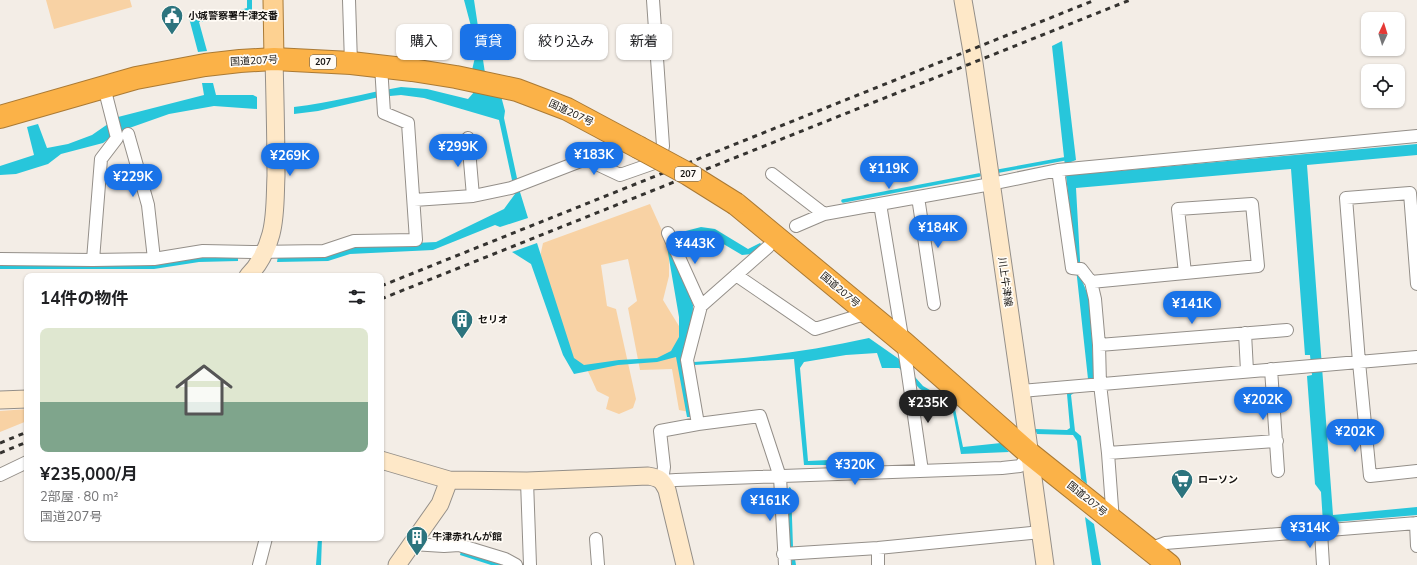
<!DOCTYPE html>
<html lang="ja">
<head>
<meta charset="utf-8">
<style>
	body { margin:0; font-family:"Nunito Sans","Noto Sans JP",sans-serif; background:#f2f2f2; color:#202124; height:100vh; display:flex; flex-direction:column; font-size:15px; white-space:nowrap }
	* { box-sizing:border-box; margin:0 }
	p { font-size:13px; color:#757577 }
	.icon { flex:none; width:22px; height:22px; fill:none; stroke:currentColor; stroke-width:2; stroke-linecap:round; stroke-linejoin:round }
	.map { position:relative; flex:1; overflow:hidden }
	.sheet { position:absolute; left:24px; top:273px; width:360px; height:268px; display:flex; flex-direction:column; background:#fff; border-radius:8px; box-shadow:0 1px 3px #0004 }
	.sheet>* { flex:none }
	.banner { position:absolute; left:396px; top:24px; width:380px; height:36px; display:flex; gap:8px }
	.needle { width:26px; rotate:4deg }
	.buttons { position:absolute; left:1361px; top:12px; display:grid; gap:8px }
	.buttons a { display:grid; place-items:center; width:44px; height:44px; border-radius:8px; background:#fff; box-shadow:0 1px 3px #0004; font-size:20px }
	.price { position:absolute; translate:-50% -34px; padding:0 9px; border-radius:14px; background:#1a73e8; color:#fff; font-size:13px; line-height:26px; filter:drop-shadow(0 1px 2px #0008) }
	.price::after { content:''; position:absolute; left:50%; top:24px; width:12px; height:9px; margin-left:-6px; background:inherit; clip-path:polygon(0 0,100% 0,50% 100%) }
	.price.on { background:#222; color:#fff }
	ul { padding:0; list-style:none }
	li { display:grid; align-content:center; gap:8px; height:212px; padding:0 16px }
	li+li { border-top:1px solid #e0e0e0 }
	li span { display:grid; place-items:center; height:124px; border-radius:8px; color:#555 }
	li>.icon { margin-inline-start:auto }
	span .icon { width:72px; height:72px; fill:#fffc; stroke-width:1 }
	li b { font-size:17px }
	h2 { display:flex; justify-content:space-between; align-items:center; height:48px; padding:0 16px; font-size:17px }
	.pill { padding:0 14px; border-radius:8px; background:#fff; box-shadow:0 1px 3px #0004; font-size:14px; line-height:36px }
	.pill.on { background:#1a73e8; color:#fff }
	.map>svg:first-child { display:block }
</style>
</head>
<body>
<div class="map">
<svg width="1417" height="565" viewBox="0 0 1417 565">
	<rect width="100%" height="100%" fill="#f3ede6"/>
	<!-- green -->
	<path fill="#f8d2a4" d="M46,0h84l2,7 -78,22z
		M650,204l19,42v30l-6,24 19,31 7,81 -10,-2 -7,-41 -32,1 -12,-62 9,-7 -9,-42 -27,6 6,41 9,3 20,90 -3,9 -14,6 -13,-5 3,-12 -12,-6 -11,-24 -16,-8 -30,-102 3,-14z
		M27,409v12l-27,11v-21z"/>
	<!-- water -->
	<path fill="#27c6db" d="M247,0h5v12l-24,6 -29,4 8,29 -9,1 -9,-34 37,-4 21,-6z
		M464,0h10l11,73 -13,-3 5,-21z
		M1062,41l14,119 -5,2 1,13 345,-31v11l-110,10 26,350 84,-8v8l-94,8 -2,-31 -6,-8 -8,-108 5,-1 -2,-20h-5l-14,-186 -215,19 5,90 9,22 4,79 -23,16 4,36 6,5 6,48 -6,-5 -4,-38 -4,-6 -36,-1 -2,-5 32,1 3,-2 -3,-34 21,-15 -36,-333z
		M202,83h11l3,12h37l4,2v12l-43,-3 -45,8 -51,18 -15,11 -42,11 -13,10 -32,10 -16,1v-9l34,-11 -7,-28 11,-3 9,24 21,-4 24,-9 26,-18 86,-22z
		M401,87l26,2 41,10 7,-8 26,5 4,15 -1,7 16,74 8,26 -28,9 -5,-2 -62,25 -83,4 -22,7 -51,1 1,-6 77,-10 81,-4 68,-33 11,-15 -16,-74 -75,-22 -23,-3 -22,2 -61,14 -24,3v-7c36,-4 71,-14 107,-20z
		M701,227l14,2 33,20 12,-6 2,2 -10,9 -10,1 -27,-16 -10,-1 -23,9 -4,-14z
		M669,239l24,66 -2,112h-4l-11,-60 -19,5 -39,3 -44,9 -11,-19 -32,-91 -19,-12 25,-9 37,115 10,7 35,-5 38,-2 14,-7 8,-14v-20l-13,-76z
		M238,256v5l-39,1 -45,7h-154v-5z
		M869,338l30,21 24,27 31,18 9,43 38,-4 8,9 -48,2 -9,-47 -32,-18 -21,-21h-17l-5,-15 -31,2 -42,7 -4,6 8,93 21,-1v5h-25l-10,-106 -100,6v-3c59,-4 118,-11 175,-24z
		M789,487l2,1 2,59 3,18h-4l-3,-22z
		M1085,517l9,7 7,41h-9z
		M318,538h4l-1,27h-5z
		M461,551l37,11 6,3h-13l-31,-10z"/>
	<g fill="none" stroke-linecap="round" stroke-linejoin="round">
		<!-- stream -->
		<path stroke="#27c6db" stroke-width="3.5" d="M999,171l65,-12
			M843,201l136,-26"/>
		<!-- street casing -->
		<g stroke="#948f89" stroke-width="14">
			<path id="street" d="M349,0l2,63
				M128,134l20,71 6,54
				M468,138l5,58
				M1058,170l14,98 9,1 10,13 4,17 4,46 1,39 8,69 5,68
				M772,174l52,40
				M918,197l16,107
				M414,200l59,-4 38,-8 75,-29 34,16 40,-14 3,-15 -10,-146
				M880,204l27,163 15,104
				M796,226l28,-12 167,-30 67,-14 359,-34
				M668,233l33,73
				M768,247l-67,59 -14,54 11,64 -38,7 4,36 -2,14 14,-1 326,-12 18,-2 10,-12
				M0,259l93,1 61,-1 49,-8 49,1 72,-1 30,-10 62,-1 -8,-117 -24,-10 -3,-47
				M93,260l8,-101 16,-21 -13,-51
				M736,275l79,54 53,-16
				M1091,282l167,-16 -6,-62 -74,5 7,64
				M1417,284l-7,-91 -64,5 13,164 11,114 47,-5
				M1245,333l2,38
				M1099,345l188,-15
				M1271,369l7,102
				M1021,391l396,-34
				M698,424l62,-8 20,61 5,88
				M1108,453l169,-12
				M0,475l27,-13
				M527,481l3,84
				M1416,523l1,23
				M1321,532l2,33
				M596,539l2,26
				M412,544l32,2 15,-1 46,14 11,6
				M1149,549l16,-6 252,-20
				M783,554l95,-6 163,-16
				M259,565l7,-27
				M878,565v-17"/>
		</g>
		<!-- secondary casing -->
		<g stroke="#948f89" stroke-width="19">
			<path id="secondary" d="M963,0l11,63 47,328 24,174
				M248,276c11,-11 19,-27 23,-42 5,-19 4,-39 5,-58 0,-39 -1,-78 -2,-117
				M0,400l27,-1
				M381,460l68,20 78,1 121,-5c12,2 14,4 19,14l18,75
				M397,565l43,-61 9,-24"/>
		</g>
		<!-- primary casing -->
		<g stroke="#aa7a35" stroke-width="21">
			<path id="primary" d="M273,0l1,59"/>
		</g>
		<!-- highway casing -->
		<g stroke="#aa7a35" stroke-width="24">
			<path id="highway" d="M0,117l136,-39 69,-13 35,-4 34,-2 77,4 61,7 44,7 61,13 50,19 71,38
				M736,204l168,139 126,111 139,111"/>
		</g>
		<!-- street -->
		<use href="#street" stroke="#fff" stroke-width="12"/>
		<!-- secondary -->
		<use href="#secondary" stroke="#fee8c8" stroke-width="17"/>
		<!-- primary -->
		<use href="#primary" stroke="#fdd191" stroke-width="19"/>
		<!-- highway -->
		<use href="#highway" stroke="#fbb248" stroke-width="22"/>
		<!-- rail -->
		<path stroke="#353330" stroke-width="3" stroke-dasharray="5 5" stroke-linecap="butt" d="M381,286l714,-286
			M381,299l749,-299
			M0,443l27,-11
			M0,453l27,-11"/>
		<!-- highway-bridge casing -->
		<g stroke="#aa7a35" stroke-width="24" stroke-linecap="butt">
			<path id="highway-bridge" d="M638,147l50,27 48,30"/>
		</g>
		<!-- highway-bridge -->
		<use href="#highway-bridge" stroke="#fbb248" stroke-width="22"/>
	</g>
	<!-- icons -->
	<defs>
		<g id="civic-pin" transform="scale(1.15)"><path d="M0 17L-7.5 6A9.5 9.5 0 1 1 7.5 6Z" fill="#2c747e" stroke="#fffbf5"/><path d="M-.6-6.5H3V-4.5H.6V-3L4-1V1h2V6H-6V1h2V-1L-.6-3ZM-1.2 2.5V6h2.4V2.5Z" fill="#fff"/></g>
		<g id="building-pin" transform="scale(1.15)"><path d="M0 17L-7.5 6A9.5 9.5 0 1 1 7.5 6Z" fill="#2c747e" stroke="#fffbf5"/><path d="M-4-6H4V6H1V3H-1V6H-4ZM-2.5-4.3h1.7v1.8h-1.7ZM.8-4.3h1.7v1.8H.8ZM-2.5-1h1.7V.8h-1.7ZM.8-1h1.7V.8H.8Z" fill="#fff"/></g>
		<g id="supermarket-pin" transform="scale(1.15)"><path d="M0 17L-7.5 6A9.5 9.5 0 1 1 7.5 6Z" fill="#2c747e" stroke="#fffbf5"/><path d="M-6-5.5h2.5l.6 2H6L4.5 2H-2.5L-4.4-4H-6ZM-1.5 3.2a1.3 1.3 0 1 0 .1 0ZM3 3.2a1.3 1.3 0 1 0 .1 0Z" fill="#fff"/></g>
	</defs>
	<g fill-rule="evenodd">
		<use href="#civic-pin" x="172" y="16"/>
		<use href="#building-pin" x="462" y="320"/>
		<use href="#supermarket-pin" x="1182" y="480"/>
		<use href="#building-pin" x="417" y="537"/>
	</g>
	<g text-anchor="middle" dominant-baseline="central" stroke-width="3.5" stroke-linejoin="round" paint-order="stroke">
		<!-- shield labels -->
		<g fill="#fffbf5" stroke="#5b5955" stroke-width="1">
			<rect x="310" y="55" width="26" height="14" rx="3"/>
			<rect x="675" y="167" width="26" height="14" rx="3"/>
		</g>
		<g font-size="9" font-weight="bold" fill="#151311">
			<text x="323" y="62">207</text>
			<text x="688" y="174">207</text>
		</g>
		<!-- poi labels -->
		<g font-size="10" font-weight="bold" fill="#151311" stroke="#fffbf5" text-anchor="start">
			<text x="188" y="16">小城警察署牛津交番</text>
			<text x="478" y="320">セリオ</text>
			<text x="1198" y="480">ローソン</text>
			<text x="432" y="537">牛津赤れんが館</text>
		</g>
		<!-- street labels -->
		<g font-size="10" fill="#151311" stroke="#fffbf5">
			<text transform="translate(254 61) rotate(-3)">国道207号</text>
			<text transform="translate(571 113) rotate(25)">国道207号</text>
			<text transform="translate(1005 282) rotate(82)">川上牛津線</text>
			<text transform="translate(840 290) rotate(40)">国道207号</text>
			<text transform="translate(1087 499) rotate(39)">国道207号</text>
		</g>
	</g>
</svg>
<div class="buttons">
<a><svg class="needle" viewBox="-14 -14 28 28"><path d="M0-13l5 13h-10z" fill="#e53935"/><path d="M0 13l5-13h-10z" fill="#757577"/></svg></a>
<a><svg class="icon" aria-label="locate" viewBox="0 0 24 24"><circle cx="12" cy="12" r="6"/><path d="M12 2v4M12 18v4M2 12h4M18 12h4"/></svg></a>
</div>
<b class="price" style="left:458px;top:168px">¥299K</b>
<b class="price" style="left:594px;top:176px">¥183K</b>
<b class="price" style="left:290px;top:177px">¥269K</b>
<b class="price" style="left:889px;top:190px">¥119K</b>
<b class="price" style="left:133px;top:198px">¥229K</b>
<b class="price" style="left:938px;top:249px">¥184K</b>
<b class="price" style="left:695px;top:265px">¥443K</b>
<b class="price" style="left:1192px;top:325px">¥141K</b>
<b class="price" style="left:1263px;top:421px">¥202K</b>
<b class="price on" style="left:928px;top:424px">¥235K</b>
<b class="price" style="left:1355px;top:453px">¥202K</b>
<b class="price" style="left:855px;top:486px">¥320K</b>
<b class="price" style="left:770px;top:522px">¥161K</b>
<b class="price" style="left:1310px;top:549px">¥314K</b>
<div class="banner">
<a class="pill">購入</a>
<a class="pill on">賃貸</a>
<a class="pill">絞り込み</a>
<a class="pill">新着</a>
</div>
<section class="sheet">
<h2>14件の物件<svg class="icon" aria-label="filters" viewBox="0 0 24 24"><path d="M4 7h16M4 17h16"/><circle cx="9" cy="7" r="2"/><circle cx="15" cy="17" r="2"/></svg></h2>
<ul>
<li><span style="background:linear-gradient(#dfe7d0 60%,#7fa58c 0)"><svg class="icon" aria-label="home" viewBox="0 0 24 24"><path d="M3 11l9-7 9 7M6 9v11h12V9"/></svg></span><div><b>¥235,000/月</b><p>2部屋 · 80 m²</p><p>国道207号</p></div></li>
</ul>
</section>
</div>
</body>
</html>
